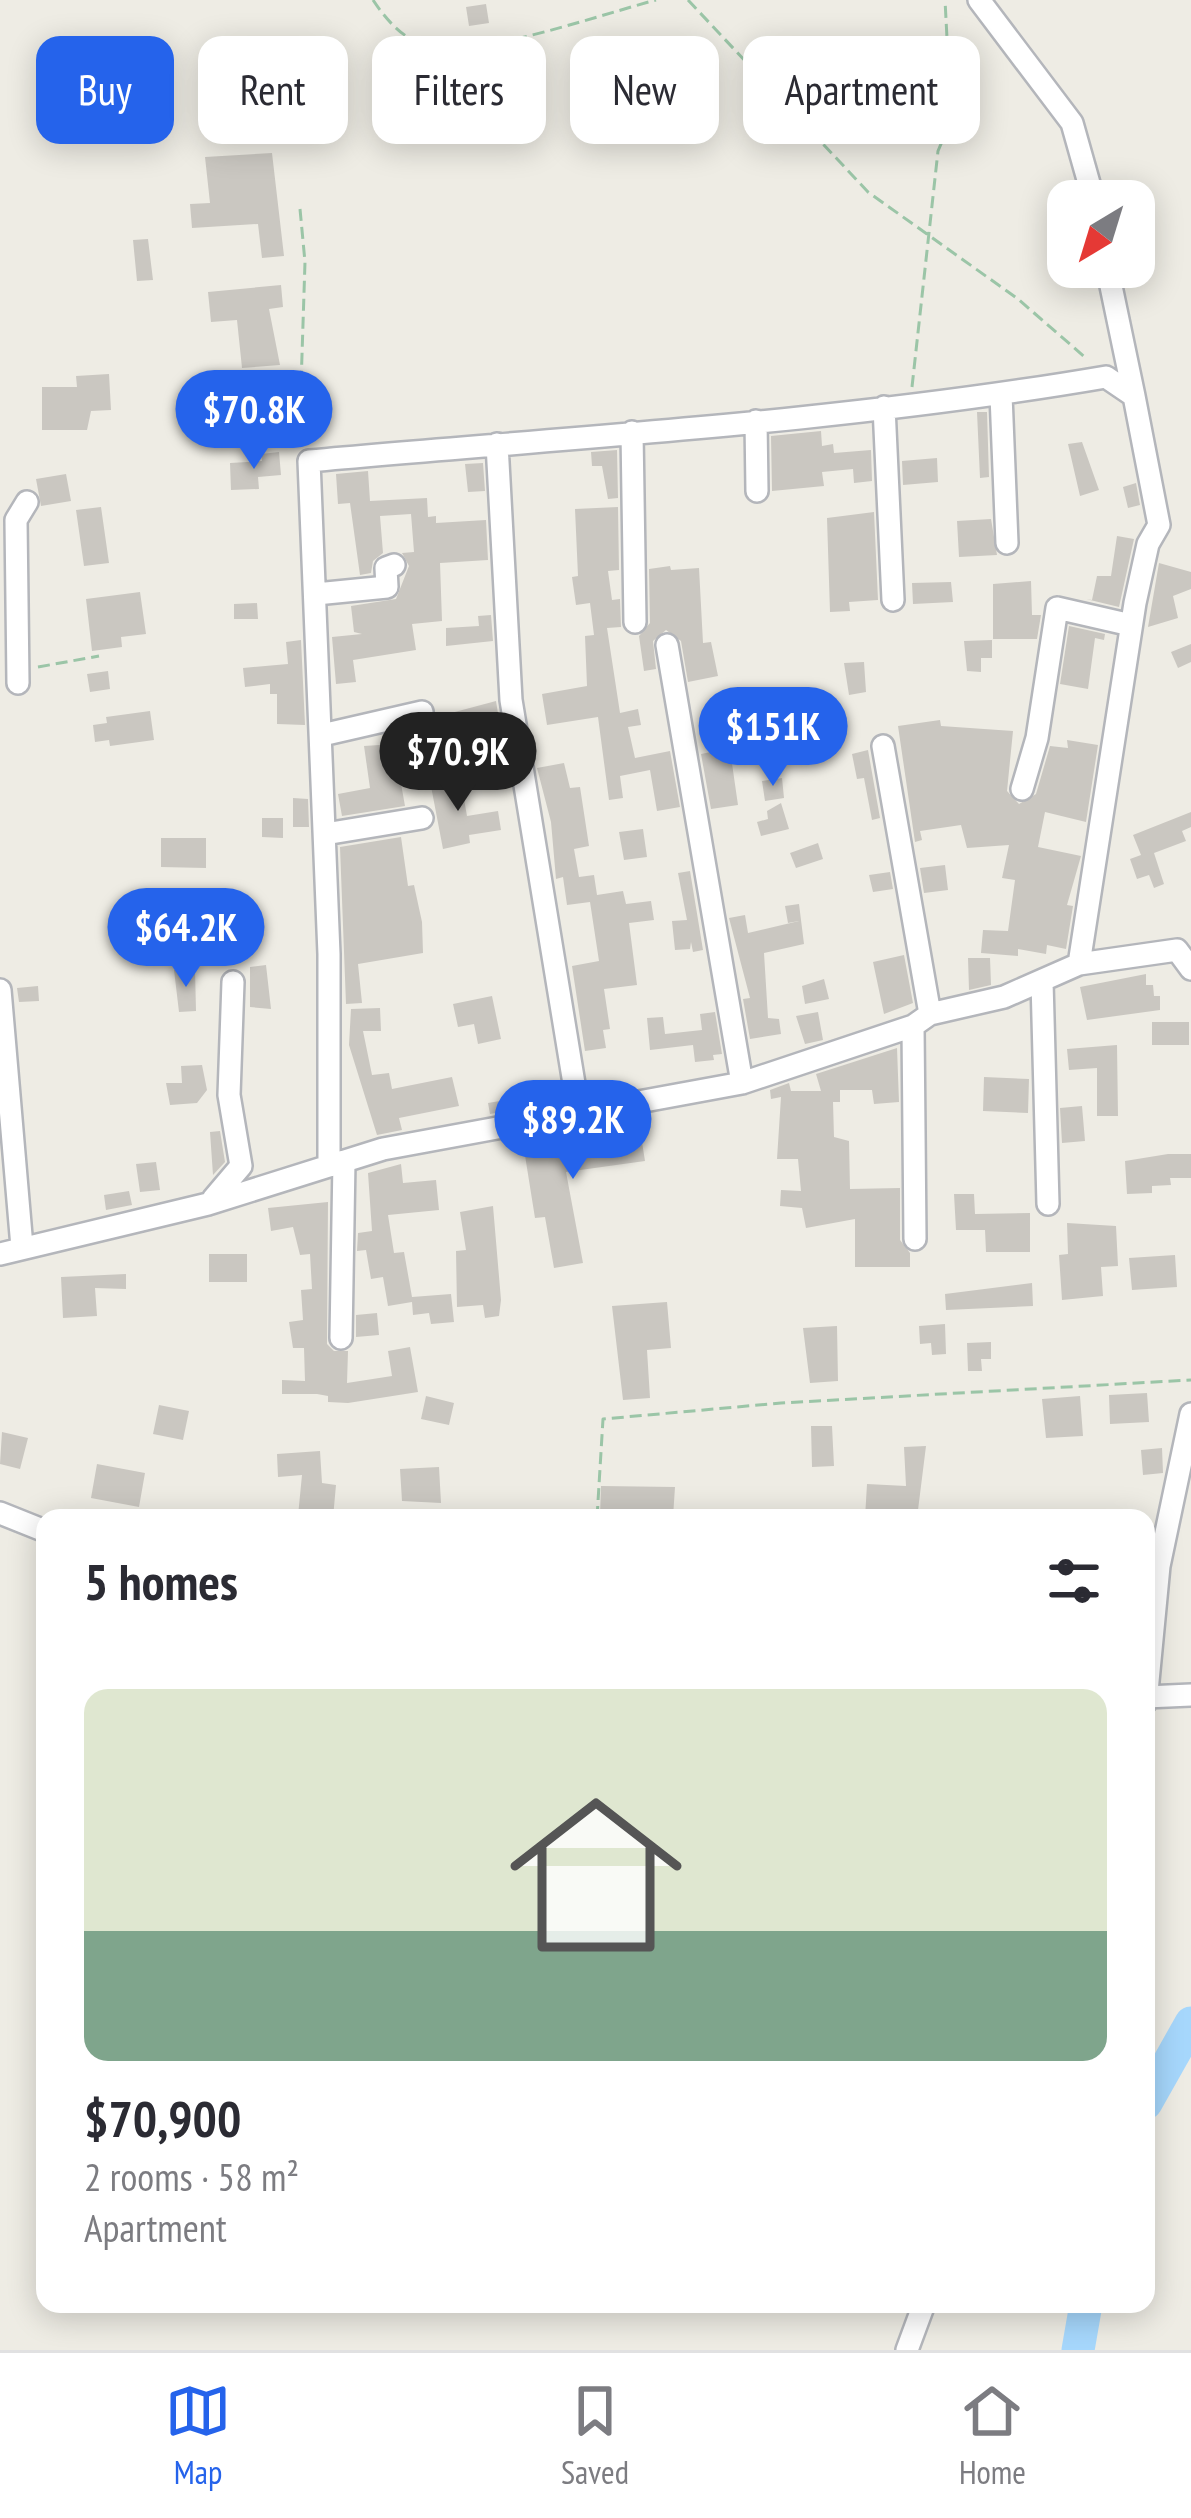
<!DOCTYPE html>
<html lang="en">
<head>
<meta charset="utf-8">
<style>
	body { margin:0; font-family:"PT Sans Narrow",sans-serif; background:#f2f2f3; color:#2b2b33; height:100vh; display:flex; flex-direction:column; font-size:45px; white-space:nowrap }
	* { box-sizing:border-box; margin:0 }
	p { font-size:39px; color:#7c7c81 }
	.icon { flex:none; width:66px; height:66px; fill:none; stroke:currentColor; stroke-width:2; stroke-linecap:round; stroke-linejoin:round }
	.map { position:relative; flex:1; overflow:hidden }
	.drawer { position:absolute; left:36px; top:1509px; width:1119px; height:804px; display:flex; flex-direction:column; background:#fff; border-radius:24px; box-shadow:0 6px 30px #0003 }
	.drawer>* { flex:none }
	.guide { position:absolute; left:36px; top:36px; width:1119px; height:108px; display:flex; gap:24px }
	.needle { width:78px; rotate:218deg }
	.controls { position:absolute; left:1047px; top:180px; display:grid; gap:24px }
	.controls a { display:grid; place-items:center; width:108px; height:108px; border-radius:24px; background:#fff; box-shadow:0 6px 30px #0003; font-size:60px }
	.price { position:absolute; translate:-50% -102px; padding:0 27px; border-radius:42px; background:#2563eb; color:#fff; font-size:39px; line-height:78px; filter:drop-shadow(0 3px 6px #0008) }
	.price::after { content:''; position:absolute; left:50%; top:72px; width:36px; height:27px; margin-left:-18px; background:inherit; clip-path:polygon(0 0,100% 0,50% 100%) }
	.price.on { background:#222; color:#fff }
	ul { padding:0; list-style:none }
	li { display:grid; align-content:center; gap:24px; height:636px; padding:0 48px }
	li span { display:grid; place-items:center; height:372px; border-radius:24px; color:#555 }
	li>.icon { margin-inline-start:auto }
	span .icon { width:216px; height:216px; fill:#fffc; stroke-width:1 }
	li b { font-size:51px }
	h2 { display:flex; justify-content:space-between; align-items:center; height:144px; padding:0 48px; font-size:51px }
	.pill { padding:0 42px; border-radius:24px; background:#fff; box-shadow:0 6px 30px #0003; font-size:42px; line-height:108px }
	.pill.on { background:#2563eb; color:#fff }
	.dock { display:flex; justify-content:space-around; align-items:center; height:168px; border-top:3px solid #e1e1e2; background:#fff; font-size:33px; color:#7c7c81 }
	.dock a { display:grid; justify-items:center; gap:6px }
	.dock .on { color:#2563eb }
	.map>svg:first-child { display:block }
</style>
</head>
<body>
<div class="map">
<svg width="1191" height="2350" viewBox="0 0 1191 2350">
	<rect width="100%" height="100%" fill="#eeece4"/>
	<g fill="none" stroke-linecap="round" stroke-linejoin="round">
		<!-- river -->
		<path stroke="#a6d7fc" stroke-width="33" d="M1146,2103l45,-80
			M1078,2350l8,-46"/>
	</g>
	<!-- building -->
	<path fill="#cac7c1" d="M486,4l3,19 -20,3 -3,-19z
		M272,153l12,103 -22,2 -4,-34 -66,4 -2,-24 20,-1 -5,-46z
		M148,239l5,41 -16,1 -4,-41z
		M281,285l2,22 -14,2 11,56 -38,3 -5,-48 -26,2 -3,-30z
		M109,374l2,36 -20,1 -4,19h-45v-43h35l-1,-11z
		M977,412h10l2,65 -9,1z
		M821,431l1,15 11,-2 1,9 37,-3 1,31 -18,2 -1,-14 -31,3 2,14 -52,5 -1,-55z
		M1082,442l17,48 -19,6 -12,-52z
		M617,450l1,48 -10,1 -6,-33h-10l-1,-14z
		M279,452l2,23 -23,2 1,12 -28,1 -1,-27 32,-2 -1,-7z
		M937,458l1,24 -35,3 -1,-24z
		M483,463l2,28 -17,1 -3,-28z
		M368,471l2,30 57,-3 1,19 8,-1v7l50,-3 2,40 -48,3 2,58 -30,3 4,26 -63,10 3,22 -20,2 -4,-47 30,-3 -8,-2 -3,-26 45,-7 13,-33 -7,-13 12,-1 -3,-38 -31,2 3,37 -10,8 -2,12 -11,2 -10,-72 -12,1 -2,-30z
		M66,474l5,27 -30,5 -5,-27z
		M1136,483l4,22 -12,3 -5,-21z
		M101,507l8,56 -25,3 -8,-56z
		M618,507l1,63 -11,1 4,29 8,-1 1,28 -14,1 13,85 18,-4 3,16 -13,2 7,31 35,-7 10,56 -23,4 -7,-41 -30,6 3,22 -14,2 -11,-83 -51,8 -5,-31 45,-8 -2,-50 9,-1 -4,-32 -14,2 -4,-28 6,-1 -3,-67z
		M874,512l4,88 -29,2 1,9 -20,1 -3,-94z
		M991,519l6,36 -38,2 -2,-36z
		M1117,536l17,3 -15,68 -33,-8 6,1 5,-24h14z
		M1159,563l32,9v17l-18,7 5,22 -30,9z
		M670,566l1,4 28,-2 4,75 8,-1 7,34 -30,6 -7,-41 -15,-11 -13,11 3,28 -12,2 -5,-35 11,-13 -1,-54z
		M1031,581l1,34h9l-4,24h-44v-55z
		M951,582l2,20 -40,2 -1,-21z
		M140,592l6,42 -25,3 1,10 -30,4 -6,-52z
		M257,603l1,16h-24v-15z
		M491,615l2,26 -47,5v-18l33,-2 -1,-10z
		M1069,626l36,8 -1,6 -9,-2 -7,51 -28,-5z
		M301,640l4,85 -28,-1v-30h-7v-10l-25,3 -2,-19 45,-4 -2,-22z
		M992,640v18h-11v14l-14,-1 -3,-30z
		M1191,644v18l-13,6 -7,-16z
		M864,662l2,30 -17,3 -5,-32z
		M108,671l2,18 -20,3 -3,-18z
		M496,701l4,25 -24,4 4,24 -40,-5 -4,-32z
		M150,711l4,29 -44,6 -1,-6 -14,2 -2,-17 14,-2 -1,-6z
		M940,720l1,6 72,5 -6,60 12,13 17,-10 14,-48 18,2 -1,-8 31,5 -12,77 -41,-10 -7,35 43,9 -14,49 6,1 -7,43 -19,-4 -1,9 -28,-5v7l-37,-3 2,-23 25,1 7,-51 -13,-2 7,-33 -42,3 -6,-23 -41,6 2,9 -7,2 -17,-116z
		M727,729l11,76 -27,4 -10,-55 15,-3 -3,-19z
		M424,742l4,32 -28,4 5,28 -63,10 -4,-22 32,-6 -6,-42z
		M868,750l12,68 -8,2 -8,-42 -7,1 -5,-25z
		M564,763l6,25 10,-1 9,59 -15,3 5,28 15,-2 3,20 26,-4 3,13 25,-3 3,19 -25,3 8,62 -33,4 6,40 -7,1 3,18 -21,3 -13,-85 27,-5 -9,-59 -23,3 -4,-28 -7,2 -5,-57 -14,-54z
		M460,776l7,40 31,-5 3,19 -32,5 1,8 -27,6 -13,-68z
		M782,778l2,20 -19,3 -3,-20z
		M293,798l15,1 1,28h-16z
		M781,803l8,26 -28,7 -4,-14 11,-3 -1,-8z
		M1191,812v15l-9,4 4,10 -32,12 10,31 -10,4 -5,-13 -12,4 -7,-20 11,-4 -8,-20z
		M262,818h21v20l-21,-1z
		M643,829l4,28 -23,3 -5,-28z
		M401,837l7,49 6,-1 8,37 1,31 -65,11 4,39 -16,1 -6,-157z
		M161,838h45v30l-45,-1z
		M818,843l5,16 -27,9 -6,-15z
		M945,865l3,25 -24,3 -4,-25z
		M690,871l13,79 -10,2 -2,-10 -1,7 -15,1 -3,-29 15,-1 -9,-47z
		M890,872l3,17 -20,3 -4,-17z
		M799,904l5,40 -40,9 4,65 11,1 2,15 -31,5 -7,-40 7,-1 -21,-80 16,-3 3,18 51,-12 -11,2 -3,-17z
		M200,929h33v28h-33z
		M904,955l9,48 -29,11 -11,-52z
		M968,958h22l1,27 -22,5z
		M266,965l5,44 -21,-2v-40z
		M195,969l1,42 -17,1 -5,-42z
		M1146,974v11h7l1,11h6v14l-73,10 -7,-33z
		M824,979l5,20 -24,5 -3,-18z
		M38,986l1,15 -20,1 -2,-14z
		M492,996l9,43 -23,5 -4,-20 -16,3 -5,-23z
		M380,1008l1,23h-18l9,44 17,-2 3,16 60,-12 7,29 -60,12 3,12 -25,5 -28,-90 2,-36z
		M715,1012l7,42 -9,1 1,5 -19,2 -2,-17 -43,5 -3,-32 16,-1 2,17 37,-4 -2,-16z
		M818,1012l5,28 -18,4 -9,-28z
		M1152,1022h37v23h-37z
		M1117,1045l1,71h-21v-48l-28,2 -2,-21z
		M897,1048l2,54 -25,2 -2,-14h-32v12h-7l1,35 15,4 1,48 50,-1v52l10,13v14h-55v-48l-49,9 -4,-20 -22,-2 1,-16 20,1 -3,-32h-21l4,-62 -10,2 -1,-9 19,-7 2,8h30l-5,-17z
		M202,1065l5,25 -10,13 -27,2 -4,-22h16l-1,-17z
		M984,1077l45,2 -1,34 -45,-2z
		M544,1080l3,24 -57,10 -2,-11 36,-6 -2,-14z
		M1082,1106l3,35 -23,2 -2,-35z
		M638,1117l7,44 -79,11 17,91 -29,5 -9,-51 -10,1 -12,-75 38,-6 1,9 58,-7 -3,-18z
		M220,1131l5,31 -12,13 -3,-43z
		M1168,1154h23v24h-21l1,7 -19,1v7l-25,1 -2,-33z
		M156,1162l4,28 -20,2 -4,-28z
		M401,1164l2,19 33,-3 3,30 -51,5 6,38 10,-1 8,45 39,-3 3,28 -23,2 -2,-11 -16,2 -1,-13 -24,4 -5,-29 -12,2 -5,-29 -9,1 1,-18 14,-2 -4,-58z
		M129,1191l3,14 -26,5 -2,-15z
		M954,1194h20l1,20 55,-1v39h-44l-1,-22h-29z
		M328,1202l-1,142 7,7h14l-1,32 45,-7 -4,-25 22,-4 8,45 -70,11 -20,-1v-6l-11,-2h-35v-14l23,1 -1,-33h-11l-4,-26 14,-2 -2,-30 11,-1 -2,-35 -10,1 -7,-28 -22,4 -3,-23z
		M493,1206l8,94 -2,16 -14,2 -2,-13 -26,2 -1,-56 10,-1 -6,-38z
		M1067,1223l49,3 2,40 -17,1 2,29 -41,4 -3,-45 9,-1z
		M209,1254h38v28h-38z
		M1175,1255l2,32 -45,3 -3,-32z
		M126,1274v15l-31,-1 2,28 -34,2 -2,-41z
		M1032,1283l1,23 -87,4 -1,-16z
		M667,1302l4,46 -24,2 3,48 -27,2 -11,-94z
		M377,1313l2,22 -23,2v-22z
		M945,1324l1,30 -14,1 -1,-12 -11,1 -1,-18z
		M837,1326l1,55 -28,2 -7,-55z
		M991,1342v17h-10l1,12h-14l-1,-28z
		M1147,1393l2,29 -39,2 -1,-29z
		M426,1396l28,7 -5,22 -28,-6z
		M1080,1396l3,40 -37,2 -4,-39z
		M159,1405l30,6 -6,29 -30,-6z
		M811,1426h21l2,40 -22,1z
		M2,1432l26,6 -8,31 -20,-5z
		M926,1446l-9,72h-52l2,-34 39,2 -2,-39z
		M1162,1448l1,25 -20,2 -2,-25z
		M320,1451l2,32 14,2 -3,33 -35,-2 4,-41 -24,2 -1,-23z
		M97,1464l48,9 -6,34 -48,-9z
		M439,1467l2,36 -39,-2 -2,-32z
		M601,1486l74,1 -2,30 -73,-1z"/>
	<g fill="none" stroke-linecap="round" stroke-linejoin="round">
		<!-- minor casing -->
		<g stroke="#b4b6bb" stroke-width="26">
			<path id="minor" d="M979,0l93,123 22,78
				M1107,267l27,129
				M1001,395l6,148
				M884,407l9,193
				M756,421l1,70
				M632,432l3,190
				M497,444l14,256 68,414
				M316,594l71,-7 -1,-19 8,-3
				M667,645l75,438
				M18,683l-2,-163 11,-18
				M322,735l100,-23
				M883,746l47,268
				M1022,789l15,-51 20,-130 74,17
				M325,834l97,-16
				M1042,981l6,223
				M0,990l22,257
				M913,1026l2,213
				M329,1166v-212l-20,-493c265,-24 534,-39 797,-84l28,19 25,129 -11,19 -13,59 -56,361
				M213,1199l28,-33 -12,-71 4,-113
				M0,1254l208,-50 175,-55 359,-66 171,-57 17,-12 74,-17 75,-33 98,-14 14,19
				M341,1338l3,-177
				M0,1513l45,18
				M1146,1697l45,-2
				M1146,1702l13,-136 32,-152
				M907,2350l17,-46"/>
		</g>
		<!-- path -->
		<path stroke="#9bc5a7" stroke-width="3" stroke-dasharray="12 6" stroke-linecap="butt" d="M373,0c14,21 31,40 56,47 45,12 177,-34 227,-47
			M688,0l180,192 150,107 69,60
			M300,209l5,53 -5,155 5,25
			M912,387l26,-236 25,-59 -16,-54 -2,-38
			M38,667l61,-11
			M597,1518l6,-99 178,-16 410,-23"/>
		<!-- minor -->
		<use href="#minor" stroke="#fff" stroke-width="21"/>
	</g>
</svg>
<div class="controls">
<a><svg class="needle" viewBox="-14 -14 28 28"><path d="M0-13l5 13h-10z" fill="#e53935"/><path d="M0 13l5-13h-10z" fill="#7c7c81"/></svg></a>
</div>
<b class="price" style="left:254px;top:472px">$70.8K</b>
<b class="price" style="left:773px;top:789px">$151K</b>
<b class="price on" style="left:458px;top:814px">$70.9K</b>
<b class="price" style="left:186px;top:990px">$64.2K</b>
<b class="price" style="left:573px;top:1182px">$89.2K</b>
<div class="guide">
<a class="pill on">Buy</a>
<a class="pill">Rent</a>
<a class="pill">Filters</a>
<a class="pill">New</a>
<a class="pill">Apartment</a>
</div>
<section class="drawer">
<h2>5 homes<svg class="icon" aria-label="filters" viewBox="0 0 24 24"><path d="M4 7h16M4 17h16"/><circle cx="9" cy="7" r="2"/><circle cx="15" cy="17" r="2"/></svg></h2>
<ul>
<li><span style="background:linear-gradient(#dfe7d0 65%,#7fa58c 0)"><svg class="icon" aria-label="home" viewBox="0 0 24 24"><path d="M3 11l9-7 9 7M6 9v11h12V9"/></svg></span><div><b>$70,900</b><p>2 rooms · 58 m²</p><p>Apartment</p></div></li>
</ul>
</section>
</div>
<nav class="dock">
<a class="on"><svg class="icon" aria-label="map" viewBox="0 0 24 24"><path d="M3 6l6-2 6 2 6-2v14l-6 2-6-2-6 2zM9 4v14M15 6v14"/></svg>Map</a>
<a><svg class="icon" aria-label="saved" viewBox="0 0 24 24"><path d="M7 4h10v16l-5-4-5 4z"/></svg>Saved</a>
<a><svg class="icon" aria-label="home" viewBox="0 0 24 24"><path d="M3 11l9-7 9 7M6 9v11h12V9"/></svg>Home</a>
</nav>
</body>
</html>
